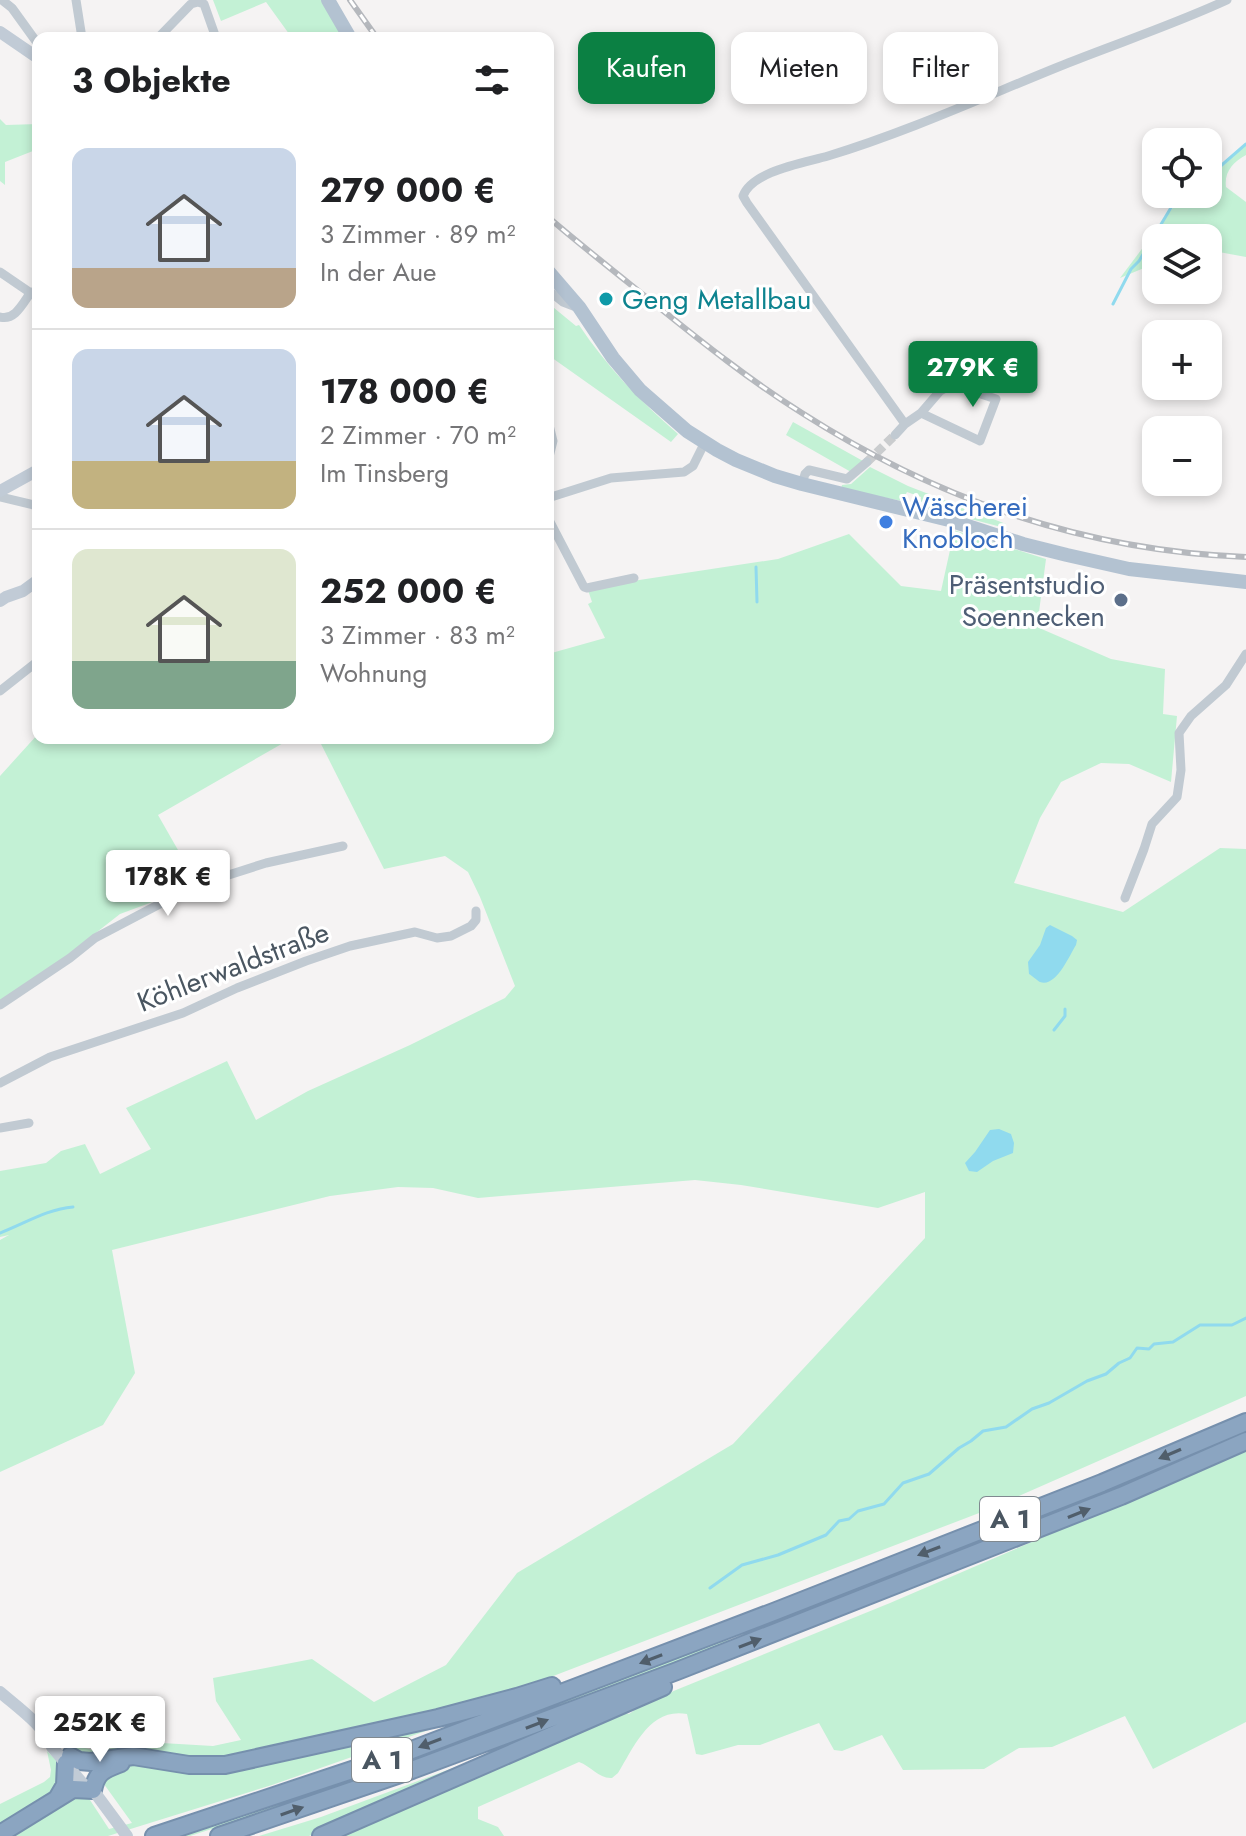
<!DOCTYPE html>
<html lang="de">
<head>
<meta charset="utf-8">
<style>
	body { margin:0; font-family:Jost,sans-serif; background:#f6f6f6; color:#202124; height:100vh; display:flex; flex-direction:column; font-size:30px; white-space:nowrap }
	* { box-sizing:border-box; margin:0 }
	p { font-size:26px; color:#757577 }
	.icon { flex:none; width:44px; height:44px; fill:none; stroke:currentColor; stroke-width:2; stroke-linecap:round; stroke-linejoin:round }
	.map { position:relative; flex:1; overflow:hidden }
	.side { position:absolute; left:32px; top:32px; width:522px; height:712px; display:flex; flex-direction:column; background:#fff; border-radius:16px; box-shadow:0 4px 12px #0003 }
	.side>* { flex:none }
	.banner { position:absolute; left:578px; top:32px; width:548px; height:72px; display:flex; gap:16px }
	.tools { position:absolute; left:1142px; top:128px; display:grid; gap:16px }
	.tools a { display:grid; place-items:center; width:80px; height:80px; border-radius:16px; background:#fff; box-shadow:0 4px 12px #0003; font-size:40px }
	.price { position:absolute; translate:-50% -68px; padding:0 18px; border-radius:8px; background:#fff; color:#222; font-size:26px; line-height:52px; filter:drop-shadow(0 2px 4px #0008) }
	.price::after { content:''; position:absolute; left:50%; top:48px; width:24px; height:18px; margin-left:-12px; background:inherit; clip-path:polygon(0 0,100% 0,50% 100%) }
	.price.selected { background:#0b8043; color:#fff }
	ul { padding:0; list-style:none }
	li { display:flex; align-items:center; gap:24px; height:200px; padding:0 40px }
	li+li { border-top:2px solid #e0e0e0 }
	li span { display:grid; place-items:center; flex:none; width:224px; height:160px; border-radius:16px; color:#555 }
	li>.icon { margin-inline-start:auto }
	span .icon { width:96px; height:96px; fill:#fffc; stroke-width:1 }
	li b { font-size:34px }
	h2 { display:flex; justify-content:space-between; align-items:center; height:96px; padding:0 40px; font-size:34px }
	.pill { padding:0 28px; border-radius:16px; background:#fff; box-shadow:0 4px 12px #0003; font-size:28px; line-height:72px }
	.pill.selected { background:#0b8043; color:#fff }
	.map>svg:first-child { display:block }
</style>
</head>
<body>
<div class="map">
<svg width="1246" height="1836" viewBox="0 0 1246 1836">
	<rect width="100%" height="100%" fill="#f5f3f3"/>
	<!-- green -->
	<path fill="#c3f1d5" d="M213,0h111l22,38h-54l-26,-36 -45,19z
		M0,119l6,6 32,-1v25l-33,13v23l-5,-4z
		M1246,145v10c-13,7 -22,17 -20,32l20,15v55l-38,-7v-12h-52v25l-36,15 55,-73 14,-11h19v-15z
		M548,303l28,23 3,-1c28,42 61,76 99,109l-7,8 -123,-87z
		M793,422l70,39 -12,11 -65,-37z
		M870,467l38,19 98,38 -1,4 -84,-22v-9l-14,-5 -5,9 -61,-12 1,-4 9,-1z
		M947,528l99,31 -9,68 74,32 54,10 -2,45 14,2 -6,66 -42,-18 -28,-1 -40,19 -21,36 -26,65 109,29 97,-64 26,1v547l-259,114 -452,173 -65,20 -244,57 -138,-5 -10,-3 -4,-3 -28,-30 15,13 2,-1 19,16 14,4 49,-9 68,4 28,-6 -25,-39 -3,-23 99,-19 62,43 72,-37 71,-92 216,-129 192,-206v-46l-47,16 -137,-23 -46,-5 -217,18 -45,-10 -35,-1 -68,9 -218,54 23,123 -32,52 -103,47v-232l9,-5 -9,2v-66l46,-8 15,-12 24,-7 15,30 51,-25 -25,-41 101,-47 29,59 52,-29 102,-46 95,-47 10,-12 -35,-89 -12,-25 -23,-16 -61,13 -66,-131h230v-84l57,-16 -17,-34 4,-2 -4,-12 25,-6 165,-25 71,-25 52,52 40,5 11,-50 5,-9z
		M38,734v4h254l-134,77 40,70 -78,29 -120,94v-232z
		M1246,1450v272l-93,47 -28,-53 -73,31 -33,1 -35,21 -81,1 -21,-35 -40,16 -8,-1 -15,-27 -59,22h-22l-36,10 -6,-1 -9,-40c-37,-7 -53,33 -69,59l-6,5c-13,1 -21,-12 -33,-16l-101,45v12l20,8 6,9h-172l145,-63 12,-1 133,-60 7,2 13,-9 34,-15 214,-87z
		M728,1639l1,3c-179,68 -357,136 -539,194h-8c185,-60 365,-128 546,-197z
		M460,1719l-188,66 -164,51h-103l63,-40 20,1 21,32 23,-6 -31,-43 24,-15 14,-1 31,4z
		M539,1736l-230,100h-50l62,-19z
		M47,1751l11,11 -1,28 -57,40v-26l44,-22 6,-5 1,-7z"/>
	<!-- water -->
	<path fill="#90daee" d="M1050,925l22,11 5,4 -1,5c-7,11 -20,43 -36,37 -2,-1 -9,-7 -11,-8l-1,-12 12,-17 6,-17z
		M999,1129l12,5 3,9 -1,10 -20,8 -16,11 -8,-1 -4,-8 10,-11 15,-22z"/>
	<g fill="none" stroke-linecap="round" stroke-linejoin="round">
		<!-- stream -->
		<path stroke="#90daee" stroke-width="3" d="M1208,177l38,-33
			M1113,304l18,-35 8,-8 33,-55 15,-12
			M756,567l1,35
			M1054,1030l11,-14v-7
			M0,1233c24,-9 47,-24 73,-26
			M710,1588l32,-23 36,-10 48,-20 13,-14 10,-2 9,-8 26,-7 19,-21 26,-9 30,-26 12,-7 12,-10 23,-4 26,-18 17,-6 38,-22 19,-7 13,-11 11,-5 7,-10 12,1 5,-5 19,-2 27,-17h32l14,-7"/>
		<!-- street-tunnel -->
		<path stroke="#caccce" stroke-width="9" stroke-dasharray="9 4.5" stroke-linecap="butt" d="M867,462l28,-27"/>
		<!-- highway casing -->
		<g stroke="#7690ad" stroke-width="20">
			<path id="highway" d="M70,1756l9,5 12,1 42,-6 56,9h36l213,-47 79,-21 35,-11
				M58,1797l7,-12 1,-22
				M0,1834l73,-45 20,1c4,-19 11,-20 28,-27
				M154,1836l255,-85 173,-66 194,-74 326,-128 144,-61
				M219,1836l193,-66 265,-99 444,-175 125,-55
				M321,1836l342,-149"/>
		</g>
		<!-- street -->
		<path stroke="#c1cad2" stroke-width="9" d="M2,0l10,8 26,36
			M76,0l6,38
			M158,38l33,-34 7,-2 6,2 12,34
			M0,272l38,26
			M548,290l15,12 13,5
			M0,317c15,4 23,-14 31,-25
			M548,421l5,20 -5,20
			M905,424l16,-11 19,-22 7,-4h13l36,12 -16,42 -59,-28
			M895,435l10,-11 -158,-221 -4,-7c9,-25 61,-33 85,-40 82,-25 160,-61 240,-93 53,-21 107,-39 159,-63
			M802,484l3,-10 4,-4 38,9 20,-17
			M0,497l38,9
			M548,498l63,-20 73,-6 9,-6 12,-24
			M548,518l36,69 3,1 47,-10
			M0,691l38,-30
			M1125,898l19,-49 8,-25 25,-27 4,-27 -2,-37 12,-17 35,-31 20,-31
			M0,1005l70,-47 25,-20 99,-52 72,-23 77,-17
			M0,1083l50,-26 133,-44 54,-25 69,-27 44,-15 65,-14 22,6 14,-2 20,-10 5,-6v-9
			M0,1128l29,-5"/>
		<!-- secondary -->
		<path stroke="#c1cbd6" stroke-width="12" d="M0,32l38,26
			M0,491l38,-21
			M0,601l6,-4 17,-6 15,-11
			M0,1692c16,14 46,35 52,55l31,37 10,6
			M92,1785l1,5 34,46"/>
		<!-- primary -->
		<path stroke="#b3c2d1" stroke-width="14" d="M328,0l22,38
			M548,271l31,36 34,51 27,32 47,41 30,19 19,10 39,16 27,8 147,36 74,24 44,11 62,14 117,13"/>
		<!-- highway -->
		<use href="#highway" stroke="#8ba5c1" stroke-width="16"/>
		<!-- rail casing -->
		<g stroke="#b5b8bd" stroke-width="6">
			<path id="rail" d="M350,0l27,38
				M548,217c35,30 72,59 108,88 47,38 95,76 146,108 136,87 283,138 444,144"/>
		</g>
		<!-- rail -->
		<use href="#rail" stroke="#fff" stroke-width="3" stroke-dasharray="9" stroke-linecap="butt"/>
	</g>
	<!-- one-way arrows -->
	<defs><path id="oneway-solid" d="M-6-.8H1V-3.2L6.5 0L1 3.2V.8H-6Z" transform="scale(2)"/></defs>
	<g fill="#505e6b">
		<use href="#oneway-solid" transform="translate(1170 1454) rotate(157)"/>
		<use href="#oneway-solid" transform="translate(1079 1513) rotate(-22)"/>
		<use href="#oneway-solid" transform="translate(929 1551) rotate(159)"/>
		<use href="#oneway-solid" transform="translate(750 1643) rotate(-21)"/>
		<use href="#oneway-solid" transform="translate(651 1659) rotate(159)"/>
		<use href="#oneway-solid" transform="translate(537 1724) rotate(-21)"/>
		<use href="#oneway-solid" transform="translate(430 1743) rotate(159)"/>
		<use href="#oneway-solid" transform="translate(292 1811) rotate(-19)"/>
	</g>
	<!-- markers -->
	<circle fill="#0f9aa8" stroke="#fff" stroke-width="3" cx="606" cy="299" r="8"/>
	<circle fill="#3f7fe0" stroke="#fff" stroke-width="3" cx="886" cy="522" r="8"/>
	<circle fill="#5c6f8a" stroke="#fff" stroke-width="3" cx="1121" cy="600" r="8"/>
	<g text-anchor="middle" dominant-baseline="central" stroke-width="6" stroke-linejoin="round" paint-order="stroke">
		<!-- shield labels -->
		<g fill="#fff" stroke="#808990" stroke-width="2">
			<rect x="980" y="1497" width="60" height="44" rx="6"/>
			<rect x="352" y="1738" width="60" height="44" rx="6"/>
		</g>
		<g font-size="26" font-weight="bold" fill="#4a5661">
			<text x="1010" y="1519">A 1</text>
			<text x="382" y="1760">A 1</text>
		</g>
		<!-- culture labels -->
		<g font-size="28" fill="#0d838f" stroke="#fff" text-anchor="start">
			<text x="622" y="299">Geng Metallbau</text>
		</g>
		<!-- shop labels -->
		<g font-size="28" fill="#366cbe" stroke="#fff" text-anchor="start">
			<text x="902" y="506">Wäscherei<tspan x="902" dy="32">Knobloch</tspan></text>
		</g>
		<!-- service labels -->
		<g font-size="28" fill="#4e5e75" stroke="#fff" text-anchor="end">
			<text x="1105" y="584">Präsentstudio<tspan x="1105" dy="32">Soennecken</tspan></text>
		</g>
		<!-- street labels -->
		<g font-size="28" fill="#4a5661" stroke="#fff">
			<text transform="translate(233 967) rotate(-21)">Köhlerwaldstraße</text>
		</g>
	</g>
</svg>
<div class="tools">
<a><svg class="icon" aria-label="locate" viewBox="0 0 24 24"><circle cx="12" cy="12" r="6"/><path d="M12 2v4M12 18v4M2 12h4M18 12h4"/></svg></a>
<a><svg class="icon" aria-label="layers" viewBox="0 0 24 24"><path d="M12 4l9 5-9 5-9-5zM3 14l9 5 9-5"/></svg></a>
<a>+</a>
<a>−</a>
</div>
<b class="price selected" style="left:973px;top:409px">279K €</b>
<b class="price" style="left:168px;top:918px">178K €</b>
<b class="price" style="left:100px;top:1764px">252K €</b>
<div class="banner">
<a class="pill selected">Kaufen</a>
<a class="pill">Mieten</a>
<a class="pill">Filter</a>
</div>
<section class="side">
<h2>3 Objekte<svg class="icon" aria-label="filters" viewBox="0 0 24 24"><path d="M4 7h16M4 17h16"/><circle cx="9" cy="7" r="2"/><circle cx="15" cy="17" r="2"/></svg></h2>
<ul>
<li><span style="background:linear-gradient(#c9d6e8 75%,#b9a48a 0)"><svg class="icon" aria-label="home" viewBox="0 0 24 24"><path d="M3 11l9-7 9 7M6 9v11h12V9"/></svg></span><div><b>279 000 €</b><p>3 Zimmer · 89 m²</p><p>In der Aue</p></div></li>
<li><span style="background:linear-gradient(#c9d6e8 70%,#c2b280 0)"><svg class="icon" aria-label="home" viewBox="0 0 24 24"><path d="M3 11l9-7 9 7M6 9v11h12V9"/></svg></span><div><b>178 000 €</b><p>2 Zimmer · 70 m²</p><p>Im Tinsberg</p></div></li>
<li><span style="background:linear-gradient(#dfe7d0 70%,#7fa58c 0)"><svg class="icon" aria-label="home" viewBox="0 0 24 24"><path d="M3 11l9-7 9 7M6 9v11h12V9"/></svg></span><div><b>252 000 €</b><p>3 Zimmer · 83 m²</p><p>Wohnung</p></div></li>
</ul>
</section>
</div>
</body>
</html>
